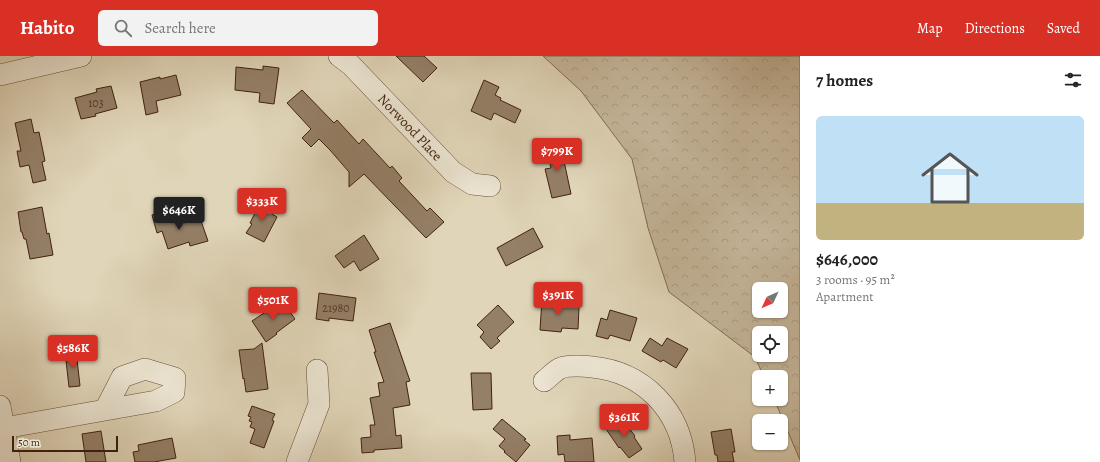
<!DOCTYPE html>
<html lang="en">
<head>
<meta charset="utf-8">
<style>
	body { margin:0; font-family:Alegreya,serif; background:#f2f2f2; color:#222; height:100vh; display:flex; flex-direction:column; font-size:15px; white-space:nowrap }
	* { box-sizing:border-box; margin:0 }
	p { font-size:13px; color:#767676 }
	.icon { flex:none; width:22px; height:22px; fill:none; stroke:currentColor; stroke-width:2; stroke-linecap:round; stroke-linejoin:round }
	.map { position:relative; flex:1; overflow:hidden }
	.drawer { display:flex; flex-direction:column; background:#fff; width:300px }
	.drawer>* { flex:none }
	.needle { width:26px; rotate:226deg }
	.tools { position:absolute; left:752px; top:226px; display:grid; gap:8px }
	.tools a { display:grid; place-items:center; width:36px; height:36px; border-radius:6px; background:#fff; box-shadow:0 1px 3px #0004; font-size:20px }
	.scale { position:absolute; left:12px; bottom:10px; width:106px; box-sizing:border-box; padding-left:4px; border:2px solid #412110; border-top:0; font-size:11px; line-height:14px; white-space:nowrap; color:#412110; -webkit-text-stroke:3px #ebe4d1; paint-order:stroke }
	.price { position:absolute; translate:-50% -34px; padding:0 9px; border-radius:4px; background:#d93025; color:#fff; font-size:13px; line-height:26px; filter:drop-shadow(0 1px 2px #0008) }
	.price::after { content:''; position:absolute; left:50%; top:24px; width:12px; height:9px; margin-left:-6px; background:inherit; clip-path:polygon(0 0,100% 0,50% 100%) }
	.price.current { background:#222; color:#fff }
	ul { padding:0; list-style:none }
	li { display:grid; align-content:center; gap:8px; height:212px; padding:0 16px }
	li+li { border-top:1px solid #e0e0e0 }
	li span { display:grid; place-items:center; height:124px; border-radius:6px; color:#555 }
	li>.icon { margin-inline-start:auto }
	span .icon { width:72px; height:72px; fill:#fffc; stroke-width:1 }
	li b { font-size:17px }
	h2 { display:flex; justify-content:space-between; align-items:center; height:48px; padding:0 16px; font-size:17px }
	header { display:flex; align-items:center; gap:24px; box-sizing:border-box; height:56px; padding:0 20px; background:#d93025; color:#fff }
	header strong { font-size:19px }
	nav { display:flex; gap:22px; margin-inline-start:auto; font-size:14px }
	.search { width:280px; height:36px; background:#f2f2f2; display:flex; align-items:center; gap:10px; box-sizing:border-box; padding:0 14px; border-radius:6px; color:#767676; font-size:15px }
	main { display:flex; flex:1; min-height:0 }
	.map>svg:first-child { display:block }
</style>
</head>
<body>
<header>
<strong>Habito</strong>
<div class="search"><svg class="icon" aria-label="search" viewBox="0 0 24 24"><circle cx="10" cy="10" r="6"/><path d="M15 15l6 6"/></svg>Search here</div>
<nav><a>Map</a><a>Directions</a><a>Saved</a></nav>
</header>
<main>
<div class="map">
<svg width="800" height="406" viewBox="0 0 800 406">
	<defs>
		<pattern id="forest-crowns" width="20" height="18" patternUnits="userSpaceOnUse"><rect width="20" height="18" fill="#c5b69b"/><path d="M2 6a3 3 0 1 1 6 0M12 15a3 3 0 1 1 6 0" fill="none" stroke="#aa9c84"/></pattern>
	</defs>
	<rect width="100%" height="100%" fill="#e0d5b8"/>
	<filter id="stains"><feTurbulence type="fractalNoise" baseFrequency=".005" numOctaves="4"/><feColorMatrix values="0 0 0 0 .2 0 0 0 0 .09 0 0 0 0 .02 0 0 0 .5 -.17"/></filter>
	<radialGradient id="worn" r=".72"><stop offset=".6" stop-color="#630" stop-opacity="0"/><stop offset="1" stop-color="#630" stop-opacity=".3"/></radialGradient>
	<!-- forest -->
	<path fill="url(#forest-crowns)" stroke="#836c56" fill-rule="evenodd" d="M543,0h257v404l-26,-61h7v-22h-17l-9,-20 -86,-65 -21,-64 -16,-69 -51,-68zM759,233h22v22h-22zM759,277h22v22h-22z"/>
	<!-- building -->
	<path fill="#947f67" stroke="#412110" d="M396,0h28l13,12 -14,14z
		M263,10l16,2 -5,36 -15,-2 1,-9 -25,-3 1,-23 27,3z
		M176,19l5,20 -25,6 2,11 -12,3 -6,-33 20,-5v2z
		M484,24l15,7 -4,8 6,3 -1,2 21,10 -6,13 -21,-10 -3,7 -20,-9z
		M111,30l6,22 -22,6 1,2 -15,3 -6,-21 22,-6 -1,-3z
		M302,34l32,33 3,-3 22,24 4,-5 27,29 2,-2 10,12 -3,3 28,30 3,-3 14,14 -18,16 -62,-64 -15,13v-15l-19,-22 -11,-11 -8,8 -9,-9 9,-9 -24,-26z
		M31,63l3,14 5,-1 6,29 -3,1 4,18 -13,3 -4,-18 -9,2 -3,-16h4l-6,-28z
		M562,87l4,18h-2l7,33 -19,4 -7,-29 6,-1 -5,-21z
		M261,145l13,8 -2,5 5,3 -13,25 -18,-9 6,-9 -2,-1z
		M42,151l5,27 2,-1 4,22 -23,4 -4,-20h-2l-2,-7h-1l-3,-20z
		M167,154l4,13 12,-4 1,4 16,-5 8,23 -18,5 -1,-4 -21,7 -6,-18 -5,2 -5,-18z
		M533,172l10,19 -37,19 -9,-18z
		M364,179l15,24 -19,12 -6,-10 -10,7 -9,-12z
		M319,237l37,5 -3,23 -24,-3v3l-13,-2z
		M542,243l23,2v5l14,1 -1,22 -16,-1 -1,4 -21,-2z
		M282,245l13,18 -19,14 1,1 -11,8 -14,-21z
		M498,249l16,17 -17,16 3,3 -9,8 -11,-12 4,-5 -7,-7z
		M610,254l27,8 -7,23 -20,-6 -2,4 -12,-3 5,-18 6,2z
		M390,267l20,58 -4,1 4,23 -17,3 3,28 5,-1 1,13 -28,2v2l-12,1 -1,-15 10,-1 -1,-12h5l-5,-27 10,-2 -2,-13 6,-1 -10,-30h2l-7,-22z
		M650,282l12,8 5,-8 21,11 -12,19 -13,-8 -2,2 -19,-11z
		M262,287l6,46 -22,3 -2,-14 -1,1 -4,-29 15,-1z
		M76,294l4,36 -11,1 -4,-35z
		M471,317h20l1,36 -19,1z
		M252,350l23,8 -3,6 2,1 -10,27 -14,-5 5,-14 -5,-2 2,-5 -3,-1 2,-4 -3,-1z
		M621,362l14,18 -1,1 8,12 -13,9 -9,-11 -1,1 -13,-19z
		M502,363l24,20 -2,1 6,5 -14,17 -12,-10 1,-1 -6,-5 6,-7 -12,-10z
		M731,373l4,23h-3l2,10h-16l-1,-7h-2l-4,-23z
		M101,375l5,31h-20l-4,-28z
		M570,379v5l22,-2 2,24h-29l-1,-8 -6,1 -1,-19z
		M172,382l4,20 -22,4h-19l-2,-10 6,-1 -1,-6z"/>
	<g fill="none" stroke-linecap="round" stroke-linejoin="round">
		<!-- minor casing -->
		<g stroke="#694e3a" stroke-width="22">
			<g id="minor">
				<path id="s1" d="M339,0l12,9 102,107 19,12 18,2"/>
				<path d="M0,19l81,-19"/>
				<path d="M544,325c6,-4 11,-11 17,-13 7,-3 24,-2 31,-1 52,5 89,44 93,95"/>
				<path d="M0,350l10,56"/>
				<path d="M4,372l152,-27 18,-9 1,-14 -30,-9 -23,8 -17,33"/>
				<path d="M297,406l22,-58 -2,-34"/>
			</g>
		</g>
		<!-- minor -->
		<use href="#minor" stroke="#ebe4d1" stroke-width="21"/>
	</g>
	<g text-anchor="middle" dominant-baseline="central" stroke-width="3" stroke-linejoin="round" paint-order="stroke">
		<!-- number labels -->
		<g font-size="12" fill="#563826">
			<text x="96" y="47">103</text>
			<text x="336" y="252">21980</text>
		</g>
		<!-- street labels -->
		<g font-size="14" fill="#412110" stroke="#ebe4d1">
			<text stroke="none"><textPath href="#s1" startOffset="101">Norwood Place</textPath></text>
		</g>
	</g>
	<rect width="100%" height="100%" filter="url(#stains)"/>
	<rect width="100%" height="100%" fill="url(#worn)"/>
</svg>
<div class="tools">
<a><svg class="needle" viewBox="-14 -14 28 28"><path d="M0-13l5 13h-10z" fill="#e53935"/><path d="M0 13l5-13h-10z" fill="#767676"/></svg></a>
<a><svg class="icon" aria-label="locate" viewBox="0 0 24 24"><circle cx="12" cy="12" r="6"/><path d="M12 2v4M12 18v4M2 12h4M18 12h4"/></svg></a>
<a>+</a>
<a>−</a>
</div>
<div class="scale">50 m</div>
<b class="price" style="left:557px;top:116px">$799K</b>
<b class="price" style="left:262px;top:166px">$333K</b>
<b class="price current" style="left:179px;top:175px">$646K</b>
<b class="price" style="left:558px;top:260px">$391K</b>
<b class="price" style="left:273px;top:265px">$501K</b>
<b class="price" style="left:73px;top:313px">$586K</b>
<b class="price" style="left:624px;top:382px">$361K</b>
</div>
<section class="drawer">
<h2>7 homes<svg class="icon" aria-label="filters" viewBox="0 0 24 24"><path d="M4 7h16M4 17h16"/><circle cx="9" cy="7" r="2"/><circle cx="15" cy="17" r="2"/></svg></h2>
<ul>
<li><span style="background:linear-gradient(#bfe0f5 70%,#c2b280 0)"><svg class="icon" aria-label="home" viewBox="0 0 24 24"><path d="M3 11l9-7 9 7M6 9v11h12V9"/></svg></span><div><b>$646,000</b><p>3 rooms · 95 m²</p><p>Apartment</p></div></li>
</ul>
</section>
</main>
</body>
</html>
